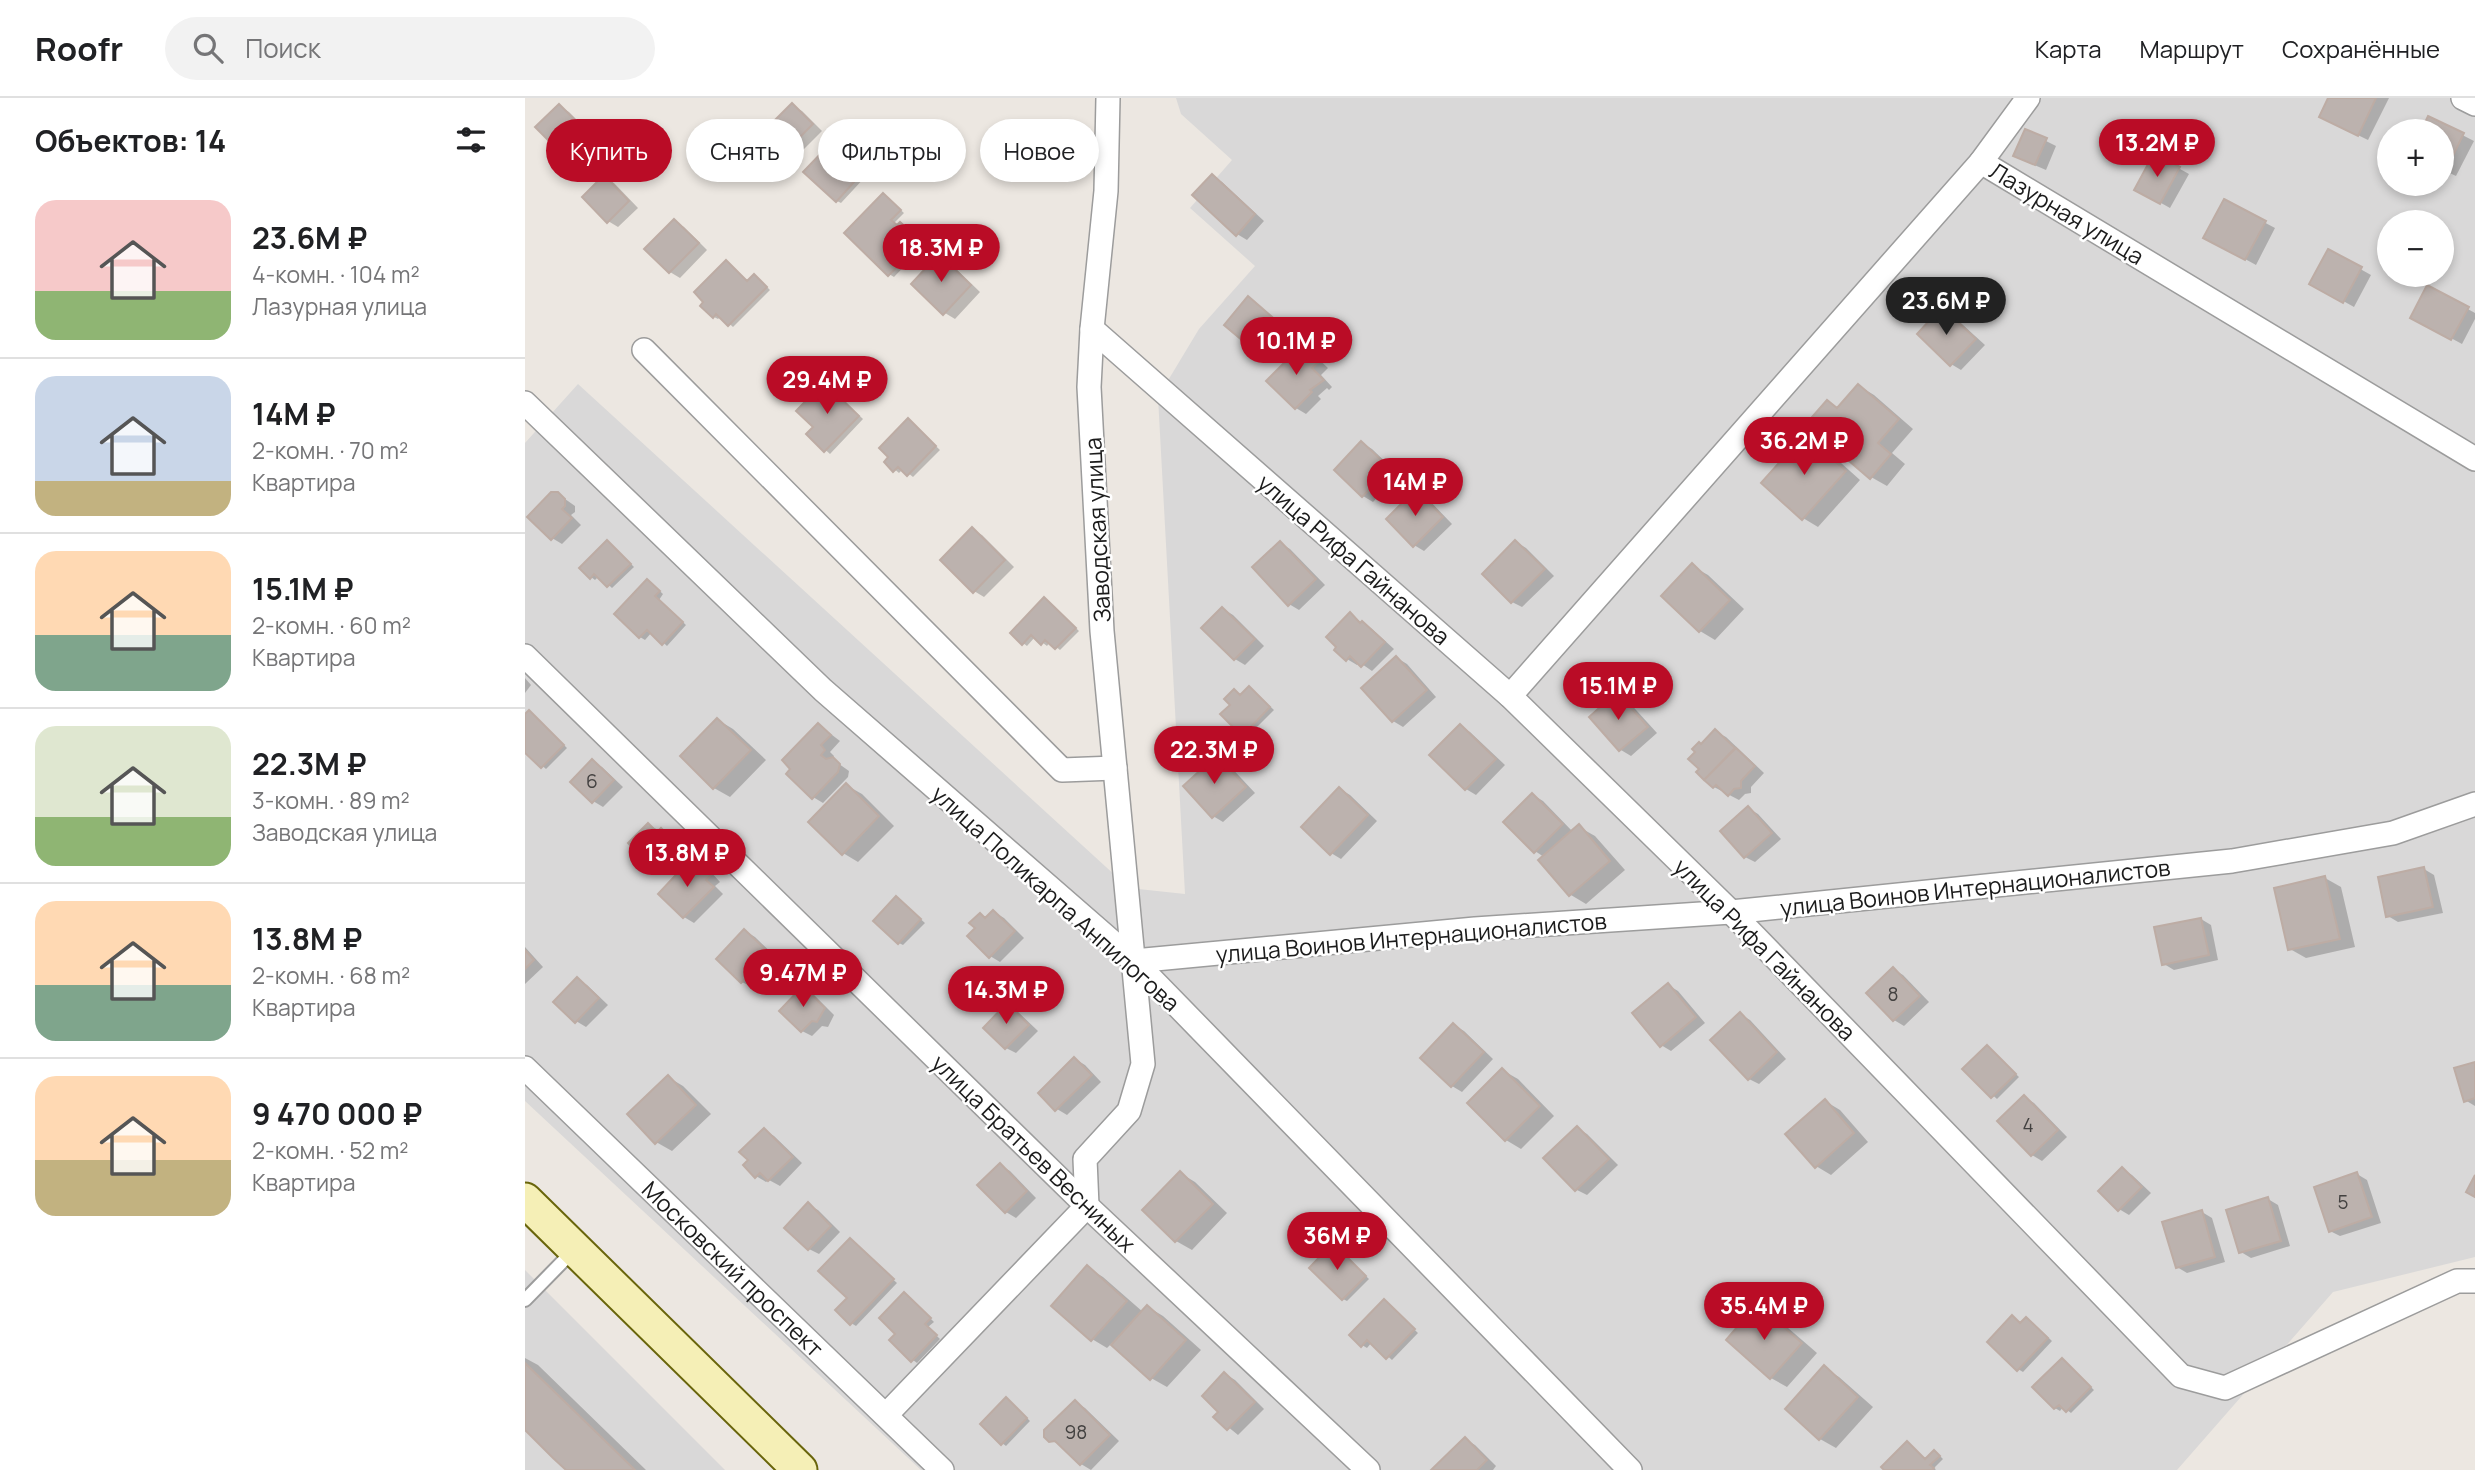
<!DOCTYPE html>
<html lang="ru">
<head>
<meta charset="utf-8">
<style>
	body { margin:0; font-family:Manrope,sans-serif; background:#f2f2f2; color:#202124; height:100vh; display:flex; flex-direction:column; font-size:26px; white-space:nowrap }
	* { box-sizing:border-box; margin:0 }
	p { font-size:23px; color:#757577 }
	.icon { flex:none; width:38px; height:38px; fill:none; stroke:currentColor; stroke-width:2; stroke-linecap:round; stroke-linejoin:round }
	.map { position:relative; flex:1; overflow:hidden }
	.drawer { display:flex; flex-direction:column; background:#fff; width:525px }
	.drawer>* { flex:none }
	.banner { position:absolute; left:21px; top:21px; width:665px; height:63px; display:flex; gap:14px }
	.tools { position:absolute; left:1852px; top:21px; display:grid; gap:14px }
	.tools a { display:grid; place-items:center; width:77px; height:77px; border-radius:50%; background:#fff; box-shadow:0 4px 10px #0003; font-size:35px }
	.price { position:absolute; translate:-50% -60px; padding:0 16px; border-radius:24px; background:#ba0c26; color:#fff; font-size:23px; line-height:46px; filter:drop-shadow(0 2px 4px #0008) }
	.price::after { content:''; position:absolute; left:50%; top:42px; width:21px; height:16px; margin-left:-10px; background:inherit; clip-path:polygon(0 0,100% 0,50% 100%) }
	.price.on { background:#222; color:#fff }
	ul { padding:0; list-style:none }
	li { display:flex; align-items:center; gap:21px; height:175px; padding:0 35px }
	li+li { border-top:2px solid #e0e0e0 }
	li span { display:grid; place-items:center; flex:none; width:196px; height:140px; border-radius:21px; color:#555 }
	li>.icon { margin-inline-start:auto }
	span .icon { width:84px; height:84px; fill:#fffc; stroke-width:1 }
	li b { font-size:30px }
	h2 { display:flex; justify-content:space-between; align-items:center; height:84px; padding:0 35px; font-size:30px }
	.pill { padding:0 24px; border-radius:32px; background:#fff; box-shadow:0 4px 10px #0003; font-size:24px; line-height:63px }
	.pill.on { background:#ba0c26; color:#fff }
	header { display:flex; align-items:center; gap:42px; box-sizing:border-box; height:98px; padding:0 35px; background:#fff; border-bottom:2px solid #e0e0e0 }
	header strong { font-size:33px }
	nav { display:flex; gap:38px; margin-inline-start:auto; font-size:24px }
	.search { width:490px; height:63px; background:#f2f2f2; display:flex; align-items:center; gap:18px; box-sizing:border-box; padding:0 24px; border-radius:38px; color:#757577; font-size:26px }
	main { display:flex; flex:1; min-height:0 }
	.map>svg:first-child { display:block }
</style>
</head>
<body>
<header>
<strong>Roofr</strong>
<div class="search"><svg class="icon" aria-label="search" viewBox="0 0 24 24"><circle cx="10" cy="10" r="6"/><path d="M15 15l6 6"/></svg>Поиск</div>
<nav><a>Карта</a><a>Маршрут</a><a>Сохранённые</a></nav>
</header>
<main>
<section class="drawer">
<h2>Объектов: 14<svg class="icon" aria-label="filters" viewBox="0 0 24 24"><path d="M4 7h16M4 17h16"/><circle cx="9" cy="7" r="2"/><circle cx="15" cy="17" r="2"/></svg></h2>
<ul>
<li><span style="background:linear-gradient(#f6c9c9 65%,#8fb573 0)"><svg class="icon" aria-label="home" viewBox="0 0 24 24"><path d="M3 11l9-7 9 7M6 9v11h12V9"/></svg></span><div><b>23.6M ₽</b><p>4-комн. · 104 m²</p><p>Лазурная улица</p></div></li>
<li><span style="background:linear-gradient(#c9d6e8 75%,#c2b280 0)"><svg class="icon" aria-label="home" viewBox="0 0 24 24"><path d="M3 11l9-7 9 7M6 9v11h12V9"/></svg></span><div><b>14M ₽</b><p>2-комн. · 70 m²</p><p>Квартира</p></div></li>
<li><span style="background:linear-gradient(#ffd9b3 60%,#7fa58c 0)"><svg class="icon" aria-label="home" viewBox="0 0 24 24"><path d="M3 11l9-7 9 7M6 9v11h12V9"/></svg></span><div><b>15.1M ₽</b><p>2-комн. · 60 m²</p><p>Квартира</p></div></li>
<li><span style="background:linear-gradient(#dfe7d0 65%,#8fb573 0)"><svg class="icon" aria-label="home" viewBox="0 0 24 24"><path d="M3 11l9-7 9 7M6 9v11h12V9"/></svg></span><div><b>22.3M ₽</b><p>3-комн. · 89 m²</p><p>Заводская улица</p></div></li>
<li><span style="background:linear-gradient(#ffd9b3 60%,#7fa58c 0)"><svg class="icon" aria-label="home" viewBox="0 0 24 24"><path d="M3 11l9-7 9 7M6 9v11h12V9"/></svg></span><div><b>13.8M ₽</b><p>2-комн. · 68 m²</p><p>Квартира</p></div></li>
<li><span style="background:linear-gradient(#ffd9b3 60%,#c2b280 0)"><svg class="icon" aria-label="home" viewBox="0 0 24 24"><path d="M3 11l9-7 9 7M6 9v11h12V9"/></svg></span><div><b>9 470 000 ₽</b><p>2-комн. · 52 m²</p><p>Квартира</p></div></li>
</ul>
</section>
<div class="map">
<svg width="1950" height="1372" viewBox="0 0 1950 1372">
	<rect width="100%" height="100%" fill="#ece7e1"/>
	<!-- residential -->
	<path fill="#d9d8d8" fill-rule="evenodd" d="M651,0h1299v1159l-142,35 -156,178h-1256l-396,-369v-658l53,-59 551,504 56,6 -27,-497 41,-68 56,-63 -65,-58 42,-48 -51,-46zM1864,33h52v53h-52zM1864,124h52v53h-52z
		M0,1172l200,200h-200z"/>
	<!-- shadow -->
	<path fill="#0003" d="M1805,0h59l-21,42 -37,-18z
		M34,8l10,6 19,19 -21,22 -10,-6 -19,-20z
		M267,8l10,5 20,20 -28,28 -10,-6 -20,-20z
		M1904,20l45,23 -18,35 -15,-7v-38h-18z
		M1501,33l30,15 -10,24 -21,-9z
		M311,49l30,29 -25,27 -4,-2z
		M1630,57l34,19 -19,34 -34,-19z
		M687,78l10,6 42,39 -17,19 -10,-6z
		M79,79l10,6 24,25 -20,19 -10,-6z
		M359,97l20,18 -10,10 4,4 7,-1 9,10 -5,5 10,10 -25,26 -5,-3z
		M1699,103l51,27 -19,37 -51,-28z
		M149,123l10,6 23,23 -27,28 -10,-6z
		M1803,153l43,24 -17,32 -43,-24z
		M414,159l10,5 31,30 -25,27 -10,-6z
		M233,180l12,12 -37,37 -12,-11 -3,3 -4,-2 -12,-12z
		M1903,189l47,26v6l-13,25 -50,-27z
		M723,201l40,30 -22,26 -10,-5z
		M1417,211l10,6 33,30 -24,25 -10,-6z
		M777,249l10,6 16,15 -7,7 11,12 -3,3 -2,-2 -9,8 3,3 -15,15 -10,-6z
		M1334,288l15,9 39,34 -21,24 13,11 -18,22 -16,-9 -44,-75 12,7z
		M304,289l34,32 -33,35 -22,-20 7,-7z
		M387,325l28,27 -27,27 -10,-8 -4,4 -13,-11z
		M1280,338l16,9 39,35 -42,47 -15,-9z
		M837,345l10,6 27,26 -26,27 -10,-6 -27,-26z
		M891,393l10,6 26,27 -28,27 -10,-6z
		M33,396l17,12v6l-4,3 10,10 -19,19 -10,-6z
		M447,432l10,5 32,32 -30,30 -10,-6z
		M991,444l10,6 28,28 -32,31 -10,-5z
		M755,445l10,6 35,36 -26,25 -10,-6z
		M87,447l22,22 -22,21 -13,-12 -4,4 -4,-3z
		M1167,468l16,9 36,34 -29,31 -15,-9z
		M127,486l11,10 -4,6 27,25 -19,21 -15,-14 -7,8 -5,-3 -23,-23z
		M524,504l30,29 -19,19 -10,-8 -3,4 -12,-9 -8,9 -4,-3z
		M698,511l10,6 31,31 -19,19 -10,-6z
		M825,517l22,14 22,20 -22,22 -13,-9 -2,3 -10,-6z
		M872,560l10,6 29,33 -33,30 -10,-6z
		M0,580l6,7 -6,8z
		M728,592l21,20 -27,27 -4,-3 -2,-38z
		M1092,596l10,6 30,33 -26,23 -10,-6 -29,-33z
		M8,617l34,33 -21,21 -21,-18v-35z
		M193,622l15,9 33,31 -36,37 -16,-9 -32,-32z
		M294,627l21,16 -10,11 4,4 -2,3 17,12 -1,6 -25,26 -10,-6z
		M935,628l10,6 35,33 -29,30 -10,-6 -35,-34z
		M1191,634l10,5 38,36 -13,14v6l-6,1 -6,6 -25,-13 -15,-15 3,-3 -5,-17z
		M692,659l10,6 28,30 -32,29 -10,-6z
		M67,663l10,6 21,20 -20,20 -10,-6z
		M321,687l16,9 32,32 -36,36 -15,-9z
		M815,691l10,6 27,26 -36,38 -10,-6z
		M1008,697l10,6 30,31 6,-5 16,9 30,34 -39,34 -15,-9 -30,-35 3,-3 -9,-6z
		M1223,710l10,6 23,25 -26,23 -10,-5z
		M123,727l23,11 10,10 -21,23 -10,-6z
		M164,766l9,6 3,-3 10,5 9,10 -5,4 8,8 -29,29 -10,-6 -24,-23z
		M1899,771l10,6 9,38 -45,9 -10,-6z
		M1800,780l16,9 14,60 -49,11 -16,-9z
		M372,800l28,25 -22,22 -4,-2z
		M469,814l10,6 20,20 -24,24 -10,-6 -13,-28 3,-13 7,4z
		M1676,821l10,6 7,35 -44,10 -10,-6z
		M220,833l10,6 24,23 -27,27 -10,-5z
		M0,849l18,20 -18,17z
		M1368,871l10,6 26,27 -25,24 -10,-6z
		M52,881l10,6 21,20 -22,22 -10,-6z
		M1143,887l10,6 27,32 -34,28 -10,-6z
		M278,891l10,5 21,21 -6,12 -6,-1 -10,10 -10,-5 -20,-20z
		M482,908l10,5 21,20 -22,22 -10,-5z
		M1215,916l10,6 36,39 -27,25 -10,-5z
		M929,927l10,6 29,28 -31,33 -10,-6z
		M1462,949l32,30 -22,22 -33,-30z
		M550,961l10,6 16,17 -34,33 -10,-6z
		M1950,966v42l-10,-6z
		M977,972l16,9 36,37 -33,33 -15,-9z
		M143,979l15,9 28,28 -39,37 -16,-9z
		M1499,999l10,6 33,34 -25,24 -10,-6 -33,-34z
		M1300,1003l15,9 28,32 -37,33 -15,-9z
		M1052,1030l10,6 31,31 -31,30 -10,-5 -31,-32z
		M239,1032l10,6 28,27 -22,23 -11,-6 -3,2 -10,-6 -6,-16z
		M475,1067l10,6 26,27 -20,20 -10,-6z
		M1597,1071l10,6 19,18 -22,22 -10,-6z
		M655,1075l15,9 32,31 -35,37 -16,-9 -32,-31z
		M1832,1076l10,6 14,43 -41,13 -10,-5z
		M1743,1101l10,6 12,41 -39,12 -10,-6z
		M283,1107l10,5 22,22 -21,22 -10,-5z
		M1677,1114l10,6 13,44 -38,11 -10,-6z
		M325,1142l47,43 -41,43 -5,-3 -2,-25z
		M812,1150l32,31 -22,22 -4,-2z
		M563,1170l15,9 40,35 5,-5 15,9 38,34 -34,37 -16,-9 -39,-35 -5,5 -15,-9z
		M384,1199l25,25 -6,5 12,12 -23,24 -4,-3 -15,-26z
		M863,1206l30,29 -26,27 -20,-18 -5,6 -5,-3z
		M1233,1208l15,9 44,38 -30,34 -16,-9 -43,-38z
		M1506,1223l21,20 -29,31 -5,-3 3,-45z
		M0,1260l13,7 108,105h-78l-43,-42z
		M1538,1262l31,30 -23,23 -8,-6 -3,4 -5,-3z
		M1299,1270l15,9 34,30 -37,41 -16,-9 -33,-30z
		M700,1276l10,6 29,29 -26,26 -22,-18 5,-5z
		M486,1304l19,19 -24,25 -4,-3z
		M550,1304l10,6 34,33 -28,29 -10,-6 -18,-18 -13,-6z
		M940,1341l10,6 21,21 -3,4h-59z
		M1382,1345l19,17 12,-6 5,5 -9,9 2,2h-49z"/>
	<!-- building -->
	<path fill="#bcb2ae" stroke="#bdaca4" stroke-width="2" d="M1803,0h48l-18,38 -39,-19z
		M267,5l21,21 -30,30 -21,-21z
		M34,6l21,21 -24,23 -21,-21z
		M1903,18l36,17 -19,39 -4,-2v-39h-20z
		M1500,31l22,9 -12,27 -22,-9z
		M306,45l32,29 -27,30 -33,-30z
		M1629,55l26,14 -20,37 -26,-14z
		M687,76l43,40 -19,22 -44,-41z
		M79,77l25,26 -22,22 -25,-26z
		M358,95l18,17 -10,10 6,5 3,-3 11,10 -6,6 11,10 -28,28 -44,-43z
		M1699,101l42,22 -21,39 -42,-22z
		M149,121l25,24 -30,30 -25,-24z
		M1803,151l34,18 -19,36 -34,-19z
		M414,156l32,31 -28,30 -32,-31z
		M201,162l21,21 7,-7 13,13 -39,39 -12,-12 -3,4 -13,-12 3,-4 -9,-10z
		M1902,187l42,22 -18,33 -41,-22z
		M723,198l31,27 -24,28 -31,-26z
		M1417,209l34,32 -26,27 -33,-32z
		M777,247l17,17 -7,6 12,12 -14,10 2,2 -17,17 -29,-28z
		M299,284l35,34 -35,36 -18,-18 7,-7 -17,-16z
		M1333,286l41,35 -21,24 13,11 -21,25 -64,-55 21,-24 10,8z
		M383,320l28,28 -29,30 -9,-9 -5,5 -9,-10 4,-5 -9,-9z
		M1280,336l41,37 -44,49 -41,-37z
		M836,343l29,27 -28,29 -28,-27z
		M891,391l27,28 -30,30 -27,-28z
		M26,394h7l7,7v7l-3,3 10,9 -21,22 -24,-23z
		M447,429l33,33 -32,33 -33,-33z
		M82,442l24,24 -24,23 -13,-13 -4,5 -11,-11z
		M990,442l30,29 -34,34 -29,-29z
		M755,443l36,38 -28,27 -36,-39z
		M1167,465l38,37 -31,32 -38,-36z
		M122,481l13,12 -5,5 28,26 -21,23 -15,-15 -8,8 -25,-24z
		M519,499l32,31 -21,21 -10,-9 -4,5 -10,-10 -9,10 -12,-12z
		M697,509l33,32 -21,21 -33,-32z
		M825,514l10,11 2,-2 23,21 -24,25 -11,-11 -4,5 -12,-11 2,-3 -10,-10z
		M871,558l31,34 -35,32 -31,-34z
		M724,588l21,21 -28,29 -22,-22 10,-9 -6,-6 10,-10 6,6z
		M1092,594l31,35 -29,24 -30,-34z
		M4,612l35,35 -23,23 -16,-15v-39z
		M192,620l34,32 -38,39 -33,-33z
		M293,625l13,12 -10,10 4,5 -4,5 5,4 7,-2 7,7 -2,8 -26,27 -26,-25 4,-5 -8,-9z
		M935,626l36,35 -31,31 -36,-35z
		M1190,631l20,19 -31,32 -8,-8 3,-3 -11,-10 7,-7 -3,-3 7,-7 2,2z
		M1211,650l19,18 -14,15v7l-7,1 -6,7 -12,-11 -3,3 -9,-8z
		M692,657l29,32 -34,31 -29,-32z
		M67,661l22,21 -22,23 -22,-21z
		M321,685l33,33 -37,39 -34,-33z
		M814,689l29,28 -38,40 -29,-28z
		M1007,695l31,31 -29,29 -31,-31z
		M1223,708l24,27 -28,25 -24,-27z
		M123,725l9,9 4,-4 12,12 -24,24 -21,-21z
		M1054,726l31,37 -41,35 -31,-36z
		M163,764l7,7 5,-5 11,11 -5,5 8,7 -31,31 -25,-24z
		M1899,769l9,40 -47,10 -8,-40z
		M1800,778l15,63 -52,11 -14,-62z
		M371,798l25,23 -23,25 -25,-23z
		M468,812l22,21 -26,27 -22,-22 8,-8 -6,-5 11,-10 5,5z
		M1676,820l8,37 -47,10 -8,-38z
		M219,831l26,25 -29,29 -25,-24z
		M0,852l9,10 -9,9z
		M1368,869l27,29 -27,25 -27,-28z
		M52,879l22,21 -24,25 -22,-21z
		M1143,885l28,34 -36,30 -28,-34z
		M278,888l22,22 -8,14 -5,-1 -11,11 -22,-21z
		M482,905l22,22 -24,24 -22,-21z
		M1215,914l37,40 -29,28 -38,-40z
		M928,925l31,29 -33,35 -31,-29z
		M1462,947l29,29 -25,24 -29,-29z
		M549,959l18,18 -37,36 -17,-18z
		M1950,964v36l-11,4 -10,-34z
		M977,970l38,38 -35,35 -38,-38z
		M143,977l28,30 -41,39 -28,-30z
		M1499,997l34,35 -27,26 -34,-35z
		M1300,1001l29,34 -39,35 -30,-34z
		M1052,1028l32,33 -34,32 -32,-33z
		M239,1030l29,29 -25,24 -8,-8 -5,5 -12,-13 5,-5 -9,-8z
		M475,1065l27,28 -22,22 -28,-28z
		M1597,1069l20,20 -24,24 -20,-20z
		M655,1073l33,33 -38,38 -33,-32z
		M1832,1074l15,45 -43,15 -15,-45z
		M1950,1077v22l-9,-5z
		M1743,1099l13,44 -42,12 -13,-43z
		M283,1104l23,24 -23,24 -24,-22z
		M1677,1112l13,47 -39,11 -14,-46z
		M325,1140l44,41 -44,46 -15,-15 12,-12 -29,-27z
		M808,1145l33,33 -24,24 -33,-32z
		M562,1167l40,36 -36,40 -40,-35z
		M379,1194l27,26 -6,6 12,11 -26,27 -22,-22 6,-6 -16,-16z
		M859,1201l31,30 -29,30 -19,-19 -6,7 -12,-12z
		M1232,1206l45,39 -32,36 -44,-39z
		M622,1207l39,35 -36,40 -39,-35z
		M1487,1217l8,8 6,-6 22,21 -31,33 -30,-29z
		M1537,1260l29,29 -25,25 -7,-7 -5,4 -22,-22z
		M0,1265l110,107h-69l-13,-12 -28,-28z
		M1299,1267l34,32 -39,43 -34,-31z
		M699,1274l31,30 -28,28 -14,-13 5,-5 -16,-16z
		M481,1299l21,21 -26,27 -21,-21z
		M550,1302l35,35 -30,30 -25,-24 -6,1 -5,-5v-7z
		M940,1339l22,23 -10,10h-46z
		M1382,1343l18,18 9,-9 6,6 -10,9 4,3 -2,2h-48l-3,-3z"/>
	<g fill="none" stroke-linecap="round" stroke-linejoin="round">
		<!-- service casing -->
		<g stroke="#9c9c9c" stroke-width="16">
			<path id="service" d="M0,1202l48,-49"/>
		</g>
		<!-- minor casing -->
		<g stroke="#9c9c9c" stroke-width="26">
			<g id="minor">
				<path d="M1938,0l12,6"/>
				<path d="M1456,64l47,-64"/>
				<path d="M567,231l418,367 221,216 450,464 44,12 232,-107h18"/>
				<path d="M119,252l418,420 53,-2"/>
				<path d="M0,305l298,287 311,271 496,509"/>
				<path d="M0,558l562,550 281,264"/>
				<path d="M985,598l471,-534 494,297"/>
				<path d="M609,863l341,-32 256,-17 501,-51 161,-28 82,-29"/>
				<path id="s1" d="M0,970l417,402"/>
				<path d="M361,1317l201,-209 -2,-47 44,-48 14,-47 -41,-433 -13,-244 3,-58 14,-138 2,-93"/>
			</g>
		</g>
		<!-- secondary casing -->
		<g stroke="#69650b" stroke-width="37">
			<path id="secondary" d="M0,1102l275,270"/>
		</g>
		<!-- service -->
		<use href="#service" stroke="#fff" stroke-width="12"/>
		<!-- minor -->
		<use href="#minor" stroke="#fff" stroke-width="23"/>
		<!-- secondary -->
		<use href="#secondary" stroke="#f5efb6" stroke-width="33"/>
	</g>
	<g text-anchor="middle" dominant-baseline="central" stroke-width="5" stroke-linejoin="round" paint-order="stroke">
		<!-- number labels -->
		<g font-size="19" fill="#434140">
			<text x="67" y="683">6</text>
			<text x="1368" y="896">8</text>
			<text x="1503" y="1027">4</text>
			<text x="1818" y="1104">5</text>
			<text x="551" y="1334">98</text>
		</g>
		<!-- street labels -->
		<g font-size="23" fill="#1b1b1b" stroke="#fff">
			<text transform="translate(1542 115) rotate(31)">Лазурная улица</text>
			<text transform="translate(572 432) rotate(-93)">Заводская улица</text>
			<text transform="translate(829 461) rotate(41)">улица Рифа Гайнанова</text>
			<text transform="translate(1450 789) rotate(-6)">улица Воинов Интернационалистов</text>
			<text transform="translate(531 800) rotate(42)">улица Поликарпа Анпилогова</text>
			<text transform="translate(886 839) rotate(-5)">улица Воинов Интернационалистов</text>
			<text transform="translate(1240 851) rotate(45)">улица Рифа Гайнанова</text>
			<text transform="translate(509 1055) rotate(44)">улица Братьев Весниных</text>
			<text stroke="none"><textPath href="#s1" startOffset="289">Московский проспект</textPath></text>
		</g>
	</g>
</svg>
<div class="tools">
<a>+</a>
<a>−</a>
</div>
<b class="price" style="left:1632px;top:81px">13.2M ₽</b>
<b class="price" style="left:416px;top:186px">18.3M ₽</b>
<b class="price on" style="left:1421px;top:239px">23.6M ₽</b>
<b class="price" style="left:771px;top:279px">10.1M ₽</b>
<b class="price" style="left:302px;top:318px">29.4M ₽</b>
<b class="price" style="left:1279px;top:379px">36.2M ₽</b>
<b class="price" style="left:890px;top:420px">14M ₽</b>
<b class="price" style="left:1093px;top:624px">15.1M ₽</b>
<b class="price" style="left:689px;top:688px">22.3M ₽</b>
<b class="price" style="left:162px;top:791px">13.8M ₽</b>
<b class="price" style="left:278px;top:911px">9.47M ₽</b>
<b class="price" style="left:481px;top:928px">14.3M ₽</b>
<b class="price" style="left:812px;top:1174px">36M ₽</b>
<b class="price" style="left:1239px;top:1244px">35.4M ₽</b>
<div class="banner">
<a class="pill on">Купить</a>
<a class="pill">Снять</a>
<a class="pill">Фильтры</a>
<a class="pill">Новое</a>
</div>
</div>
</main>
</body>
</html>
